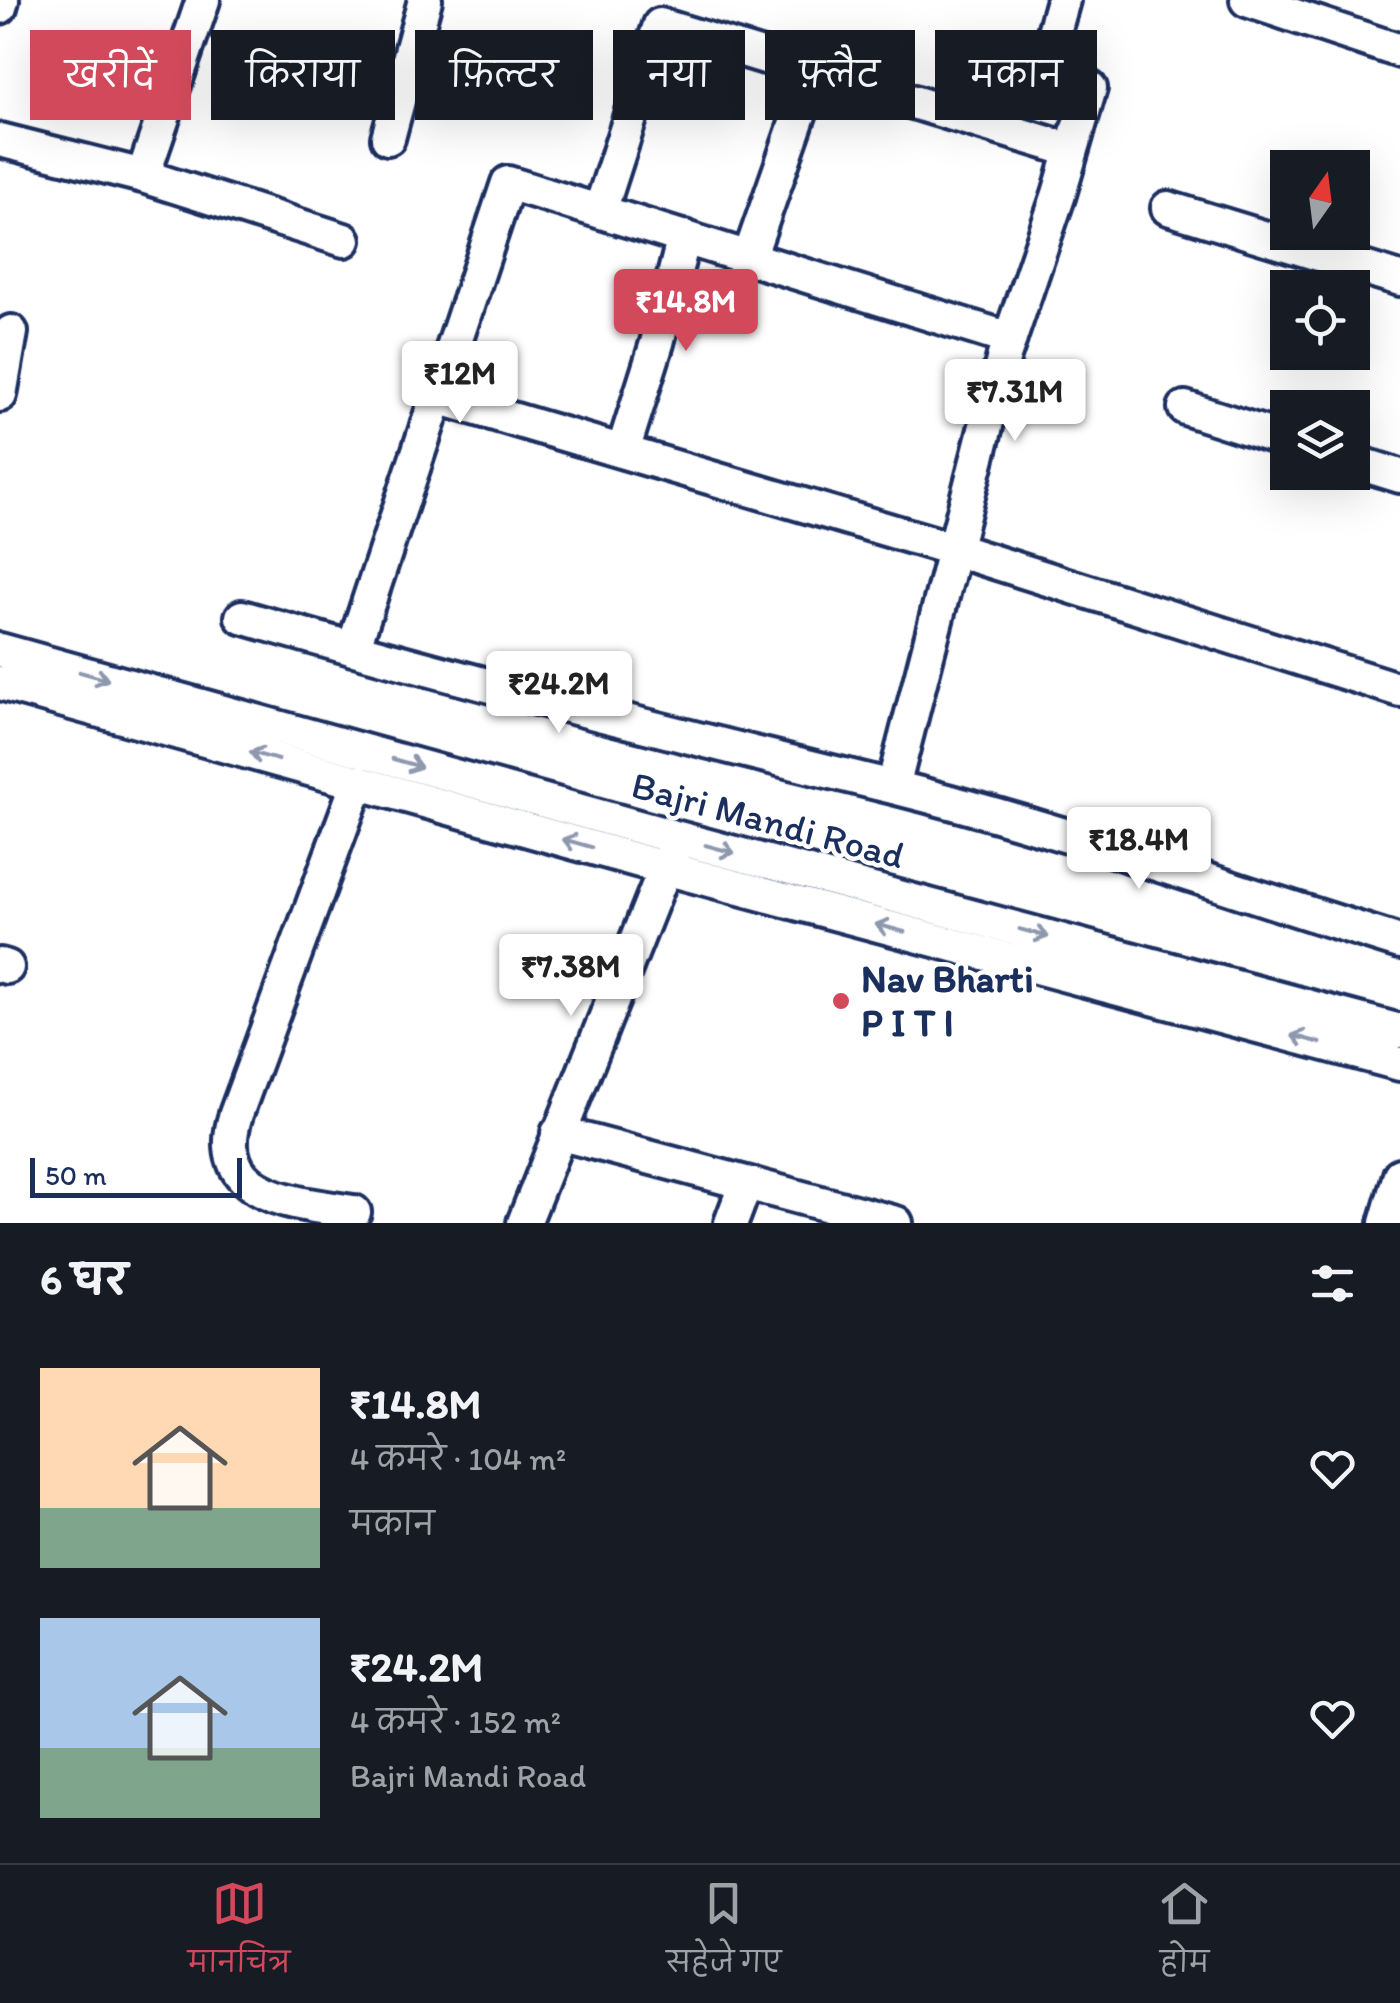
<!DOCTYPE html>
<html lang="hi">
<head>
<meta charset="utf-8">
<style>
	body { margin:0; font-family:Itim,"Playpen Sans Deva",sans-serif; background:#20242c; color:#f1f3f6; height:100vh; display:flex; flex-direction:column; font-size:38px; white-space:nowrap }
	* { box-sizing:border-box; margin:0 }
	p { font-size:32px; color:#9ea1a6 }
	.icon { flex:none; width:55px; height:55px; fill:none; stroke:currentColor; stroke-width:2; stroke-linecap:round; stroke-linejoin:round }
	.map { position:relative; height:1223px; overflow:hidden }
	.sheet { display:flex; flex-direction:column; background:#171b24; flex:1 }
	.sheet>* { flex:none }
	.top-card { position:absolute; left:30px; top:30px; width:1340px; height:90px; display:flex; gap:20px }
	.needle { width:65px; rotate:14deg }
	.fabs { position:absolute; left:1270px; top:150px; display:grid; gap:20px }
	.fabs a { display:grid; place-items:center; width:100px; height:100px; border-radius:0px; background:#171b24; box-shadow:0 10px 40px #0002; font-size:50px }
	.scale { position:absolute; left:30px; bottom:25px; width:212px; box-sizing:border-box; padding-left:10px; border:5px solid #1b2f5e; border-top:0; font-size:28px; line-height:35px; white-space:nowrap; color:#1b2f5e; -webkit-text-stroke:8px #fff; paint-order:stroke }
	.price { position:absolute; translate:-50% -85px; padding:0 22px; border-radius:10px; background:#fff; color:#222; font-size:32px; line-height:65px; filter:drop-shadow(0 2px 5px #0008) }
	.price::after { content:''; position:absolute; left:50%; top:60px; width:30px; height:22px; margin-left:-15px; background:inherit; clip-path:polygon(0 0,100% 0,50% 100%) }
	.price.active { background:#d1495b; color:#fff }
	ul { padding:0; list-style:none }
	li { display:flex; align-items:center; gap:30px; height:250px; padding:0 40px }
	li span { display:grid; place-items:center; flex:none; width:280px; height:200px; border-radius:0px; color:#555 }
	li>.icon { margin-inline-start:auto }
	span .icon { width:120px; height:120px; fill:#fffc; stroke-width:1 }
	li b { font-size:42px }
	h2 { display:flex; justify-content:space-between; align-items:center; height:120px; padding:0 40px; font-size:42px }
	.pill { padding:0 35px; border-radius:0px; background:#171b24; box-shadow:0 10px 40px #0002; font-size:35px; line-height:90px }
	.pill.active { background:#d1495b; color:#fff }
	.tabs { display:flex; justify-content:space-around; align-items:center; height:140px; border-top:2px solid #363941; background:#171b24; font-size:28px; color:#9ea1a6 }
	.tabs a { display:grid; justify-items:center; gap:5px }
	.tabs .active { color:#d1495b }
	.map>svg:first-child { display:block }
</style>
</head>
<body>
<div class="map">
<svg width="1400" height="1223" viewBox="0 0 1400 1223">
	<rect width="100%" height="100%" fill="#fff"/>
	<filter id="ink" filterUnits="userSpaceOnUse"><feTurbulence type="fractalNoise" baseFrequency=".01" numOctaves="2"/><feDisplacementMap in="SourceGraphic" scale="20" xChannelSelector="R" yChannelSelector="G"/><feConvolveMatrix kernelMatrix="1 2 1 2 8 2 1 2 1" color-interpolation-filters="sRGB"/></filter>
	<g filter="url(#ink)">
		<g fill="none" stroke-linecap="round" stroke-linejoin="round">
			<!-- minor casing -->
			<g stroke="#1b2f5e" stroke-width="40">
				<path id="minor" d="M1247,0l153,51
					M0,7l2,-7
					M1051,43l12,-43
					M388,138l37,-138
					M0,140l143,36 201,64
					M143,176l60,-176
					M1168,208l232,71
					M600,211l60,-186 411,125
					M749,258l65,-186
					M0,395l11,-63
					M437,397l519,153 444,140
					M1185,408l103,33
					M623,451l34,-108 27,-106
					M1352,461l48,15
					M242,617c216,63 433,117 651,170 172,43 338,103 507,155
					M353,649l155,-466 502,156
					M0,650l678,188 722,193
					M0,683l665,185 735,196
					M893,787l111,-431 55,-162 31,-106
					M0,965l7,2
					M558,1133l338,90
					M354,1212c-59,-9 -145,-14 -118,-98l122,-332
					M524,1223l148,-372
					M731,1223l15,-40
					M1386,1223l14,-48"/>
			</g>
			<!-- minor -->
			<use href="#minor" stroke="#fff" stroke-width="32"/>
		</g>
		<!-- one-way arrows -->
		<defs><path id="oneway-shaft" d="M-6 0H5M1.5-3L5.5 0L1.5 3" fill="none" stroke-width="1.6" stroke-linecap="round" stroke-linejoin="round" transform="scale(2.5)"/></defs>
		<g stroke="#8d97ae">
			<use href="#oneway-shaft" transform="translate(94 676) rotate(16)"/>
			<use href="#oneway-shaft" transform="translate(264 756) rotate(-164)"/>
			<use href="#oneway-shaft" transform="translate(407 763) rotate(16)"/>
			<use href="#oneway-shaft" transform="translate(577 843) rotate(-164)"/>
			<use href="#oneway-shaft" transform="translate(720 849) rotate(15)"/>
			<use href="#oneway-shaft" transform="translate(890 928) rotate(-165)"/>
			<use href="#oneway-shaft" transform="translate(1034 933) rotate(15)"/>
			<use href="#oneway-shaft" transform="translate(1306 1039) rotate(-165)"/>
		</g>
	</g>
	<!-- markers -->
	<circle fill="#d1495b" stroke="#fff" stroke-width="4" cx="841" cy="1001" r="10"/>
	<g text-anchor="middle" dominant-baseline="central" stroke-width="9" stroke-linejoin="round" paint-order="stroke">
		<!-- street labels -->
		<g font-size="38" fill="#1b2f5e" stroke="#fff">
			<text transform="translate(768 820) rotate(15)">Bajri Mandi Road</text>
		</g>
		<!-- poi labels -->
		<g font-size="38" font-weight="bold" fill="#1b2f5e" stroke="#fff" text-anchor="start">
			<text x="861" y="979">Nav Bharti<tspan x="861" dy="44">P I T I</tspan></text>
		</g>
	</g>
</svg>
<div class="fabs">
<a><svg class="needle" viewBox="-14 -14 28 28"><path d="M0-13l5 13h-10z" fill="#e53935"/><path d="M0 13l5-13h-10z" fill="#9ea1a6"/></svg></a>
<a><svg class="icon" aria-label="locate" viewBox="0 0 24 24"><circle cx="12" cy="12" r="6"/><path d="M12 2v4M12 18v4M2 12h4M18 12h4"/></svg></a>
<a><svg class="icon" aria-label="layers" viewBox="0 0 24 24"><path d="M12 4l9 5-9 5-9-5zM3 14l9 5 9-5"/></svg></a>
</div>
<div class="scale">50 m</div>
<b class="price active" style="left:686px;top:354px">₹14.8M</b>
<b class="price" style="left:460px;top:426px">₹12M</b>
<b class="price" style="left:1015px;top:444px">₹7.31M</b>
<b class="price" style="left:559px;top:736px">₹24.2M</b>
<b class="price" style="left:1139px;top:892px">₹18.4M</b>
<b class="price" style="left:571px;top:1019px">₹7.38M</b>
<div class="top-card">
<a class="pill active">खरीदें</a>
<a class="pill">किराया</a>
<a class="pill">फ़िल्टर</a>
<a class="pill">नया</a>
<a class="pill">फ़्लैट</a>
<a class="pill">मकान</a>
</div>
</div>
<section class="sheet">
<h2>6 घर<svg class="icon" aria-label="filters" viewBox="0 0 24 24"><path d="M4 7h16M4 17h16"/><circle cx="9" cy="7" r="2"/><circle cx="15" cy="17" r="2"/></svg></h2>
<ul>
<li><span style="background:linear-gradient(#ffd9b3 70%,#7fa58c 0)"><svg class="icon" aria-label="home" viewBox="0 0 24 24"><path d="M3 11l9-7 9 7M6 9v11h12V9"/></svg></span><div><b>₹14.8M</b><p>4 कमरे · 104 m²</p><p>मकान</p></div><svg class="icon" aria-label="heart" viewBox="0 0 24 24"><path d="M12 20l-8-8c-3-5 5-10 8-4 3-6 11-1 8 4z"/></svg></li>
<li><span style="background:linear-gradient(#a9c7e8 65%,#7fa58c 0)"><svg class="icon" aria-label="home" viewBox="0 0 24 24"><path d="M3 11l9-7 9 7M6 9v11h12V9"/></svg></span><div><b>₹24.2M</b><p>4 कमरे · 152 m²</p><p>Bajri Mandi Road</p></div><svg class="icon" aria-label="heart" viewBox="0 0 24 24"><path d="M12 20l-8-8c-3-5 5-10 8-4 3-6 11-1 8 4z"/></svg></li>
</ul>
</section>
<nav class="tabs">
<a class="active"><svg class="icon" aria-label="map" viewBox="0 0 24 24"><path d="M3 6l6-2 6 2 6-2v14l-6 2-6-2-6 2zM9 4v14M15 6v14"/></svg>मानचित्र</a>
<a><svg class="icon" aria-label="saved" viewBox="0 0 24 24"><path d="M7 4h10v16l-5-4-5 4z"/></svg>सहेजे गए</a>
<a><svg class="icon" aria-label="home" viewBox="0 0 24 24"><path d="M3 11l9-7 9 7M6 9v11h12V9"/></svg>होम</a>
</nav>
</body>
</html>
